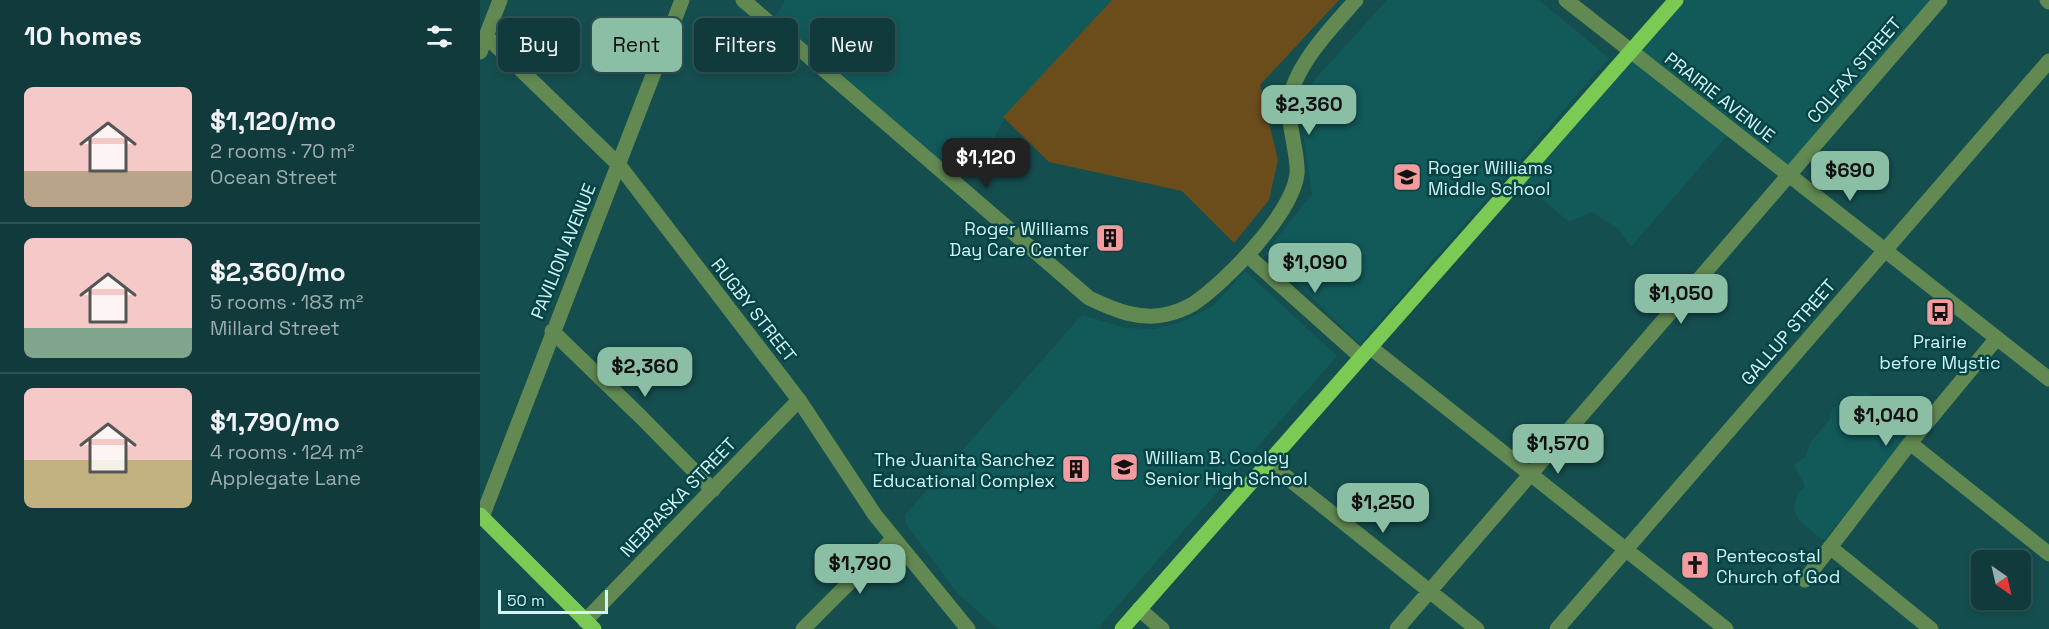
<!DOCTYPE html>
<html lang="en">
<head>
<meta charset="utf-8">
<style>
	body { margin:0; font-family:"Space Grotesk",sans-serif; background:#194142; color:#f1f3f6; height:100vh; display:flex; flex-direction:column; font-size:22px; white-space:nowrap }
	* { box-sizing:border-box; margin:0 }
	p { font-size:20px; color:#9cadaf }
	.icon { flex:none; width:33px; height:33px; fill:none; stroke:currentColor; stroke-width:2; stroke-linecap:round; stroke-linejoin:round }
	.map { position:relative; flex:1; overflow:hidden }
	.details { display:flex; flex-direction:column; background:#103a3b; width:480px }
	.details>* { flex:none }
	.hud { position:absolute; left:18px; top:18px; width:570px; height:54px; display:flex; gap:12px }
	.needle { width:39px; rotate:146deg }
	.tools { position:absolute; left:1491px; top:550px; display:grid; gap:12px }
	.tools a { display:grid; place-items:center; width:60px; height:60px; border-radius:9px; background:#103a3b; box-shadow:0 3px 9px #0003,0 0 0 2px #305455; font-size:30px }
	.scale { position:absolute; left:18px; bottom:15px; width:110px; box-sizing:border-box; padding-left:6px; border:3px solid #d1f4f4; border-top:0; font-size:16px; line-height:21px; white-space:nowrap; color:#d1f4f4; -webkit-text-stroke:4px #054345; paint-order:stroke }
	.price { position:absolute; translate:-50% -51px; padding:0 14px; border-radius:12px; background:#8abfa5; color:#111; font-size:20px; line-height:39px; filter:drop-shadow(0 2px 3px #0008) }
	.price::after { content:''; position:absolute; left:50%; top:36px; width:18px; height:14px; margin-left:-9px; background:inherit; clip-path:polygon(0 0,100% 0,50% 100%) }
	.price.active { background:#222; color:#fff }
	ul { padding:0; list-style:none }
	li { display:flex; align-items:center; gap:18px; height:150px; padding:0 24px }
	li+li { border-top:2px solid #305455 }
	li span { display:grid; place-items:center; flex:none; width:168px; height:120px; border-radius:9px; color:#555 }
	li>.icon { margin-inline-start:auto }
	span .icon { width:72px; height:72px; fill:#fffc; stroke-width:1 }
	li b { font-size:26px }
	h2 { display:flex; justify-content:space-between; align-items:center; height:72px; padding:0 24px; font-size:26px }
	.tag { padding:0 21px; border-radius:9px; background:#103a3b; box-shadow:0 3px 9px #0003,0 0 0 2px #305455; font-size:21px; line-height:54px }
	.tag.active { background:#8abfa5; color:#111 }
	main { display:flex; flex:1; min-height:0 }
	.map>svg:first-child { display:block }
</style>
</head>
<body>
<main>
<section class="details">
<h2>10 homes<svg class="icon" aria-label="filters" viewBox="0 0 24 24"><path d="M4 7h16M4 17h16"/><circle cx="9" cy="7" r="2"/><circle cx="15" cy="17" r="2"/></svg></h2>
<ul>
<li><span style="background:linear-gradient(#f6c9c9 70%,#b9a48a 0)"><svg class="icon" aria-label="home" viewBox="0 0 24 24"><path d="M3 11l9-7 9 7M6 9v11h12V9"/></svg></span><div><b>$1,120/mo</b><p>2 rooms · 70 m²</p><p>Ocean Street</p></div></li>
<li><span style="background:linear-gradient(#f6c9c9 75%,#7fa58c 0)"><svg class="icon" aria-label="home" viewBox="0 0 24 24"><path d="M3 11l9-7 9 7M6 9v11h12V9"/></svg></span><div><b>$2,360/mo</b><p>5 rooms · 183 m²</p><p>Millard Street</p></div></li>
<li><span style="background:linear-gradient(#f6c9c9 60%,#c2b280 0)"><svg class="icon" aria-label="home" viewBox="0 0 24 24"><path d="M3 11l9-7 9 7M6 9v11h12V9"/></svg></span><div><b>$1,790/mo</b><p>4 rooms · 124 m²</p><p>Applegate Lane</p></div></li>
</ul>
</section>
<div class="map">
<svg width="1569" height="629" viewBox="0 0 1569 629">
	<rect width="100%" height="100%" fill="#154e4f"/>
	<!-- built -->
	<path fill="#12595a" d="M305,0h331l-107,114 -8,10 -9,18 -21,19 -14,21 -185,-160z
		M907,0h152l70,58 -249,286 -95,-91 47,-59 -12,-80 10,-29z
		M1191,0h268l-148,172 -59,-42 -101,117 -13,-18 -26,-17 -23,10 -51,-44z
		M765,271l92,85 -240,273h-99l-41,-36 -51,-69 -1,-9 177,-200 44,13 29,1 24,-6 34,-17z
		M1377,392l13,1 5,5 17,6 23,24 -90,111h-4l-23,-20 -4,-11 4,-15 7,-7 -11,-21 12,-9 4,-13 20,-24 2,-10z"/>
	<!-- green -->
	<path fill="#6b4d1c" d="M632,0h227l-79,85 18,75 -9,40 -35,43 -52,-52 -133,-29 -46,-45z"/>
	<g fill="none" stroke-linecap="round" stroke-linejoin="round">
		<!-- minor -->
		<path stroke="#628952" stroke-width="15" d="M263,0l346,298c25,12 51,23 79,16 8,-2 18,-6 25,-10 33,-22 99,-90 104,-130 2,-20 -12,-56 -7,-77 8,-35 42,-70 66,-97
			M1086,0l483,379
			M1567,0l2,2
			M6,36l133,129 180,235 76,115 93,114
			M0,52l20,-52
			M767,255l114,102
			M72,331l89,86 72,73
			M890,347l356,282
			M1430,443l139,111
			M789,463l208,166
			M2,517l200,-517
			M1350,547l101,82
			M1325,580l105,-137 87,-105
			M659,609l23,20
			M105,621l214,-221
			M323,629l91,-91
			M917,629l543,-629
			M1077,629l492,-568"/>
		<!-- major -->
		<path stroke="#7aca54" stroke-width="15" d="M0,515l114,114
			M642,629l554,-629"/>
	</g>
	<!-- icons -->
	<defs>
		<g id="school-square" transform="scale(1.5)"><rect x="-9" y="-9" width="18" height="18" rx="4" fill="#f49b9f" stroke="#054345"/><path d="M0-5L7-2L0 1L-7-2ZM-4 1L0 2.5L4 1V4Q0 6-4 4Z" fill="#111"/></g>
		<g id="building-square" transform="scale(1.5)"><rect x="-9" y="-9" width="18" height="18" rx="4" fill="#f49b9f" stroke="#054345"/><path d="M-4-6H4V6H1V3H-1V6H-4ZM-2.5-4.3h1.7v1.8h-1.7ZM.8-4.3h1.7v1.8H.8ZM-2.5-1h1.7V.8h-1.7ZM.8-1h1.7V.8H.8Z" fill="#111"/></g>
		<g id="bus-square" transform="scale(1.5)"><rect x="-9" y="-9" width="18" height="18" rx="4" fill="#f49b9f" stroke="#054345"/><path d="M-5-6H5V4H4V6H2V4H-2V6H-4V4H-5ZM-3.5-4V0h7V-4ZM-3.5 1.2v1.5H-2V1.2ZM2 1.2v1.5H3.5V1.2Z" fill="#111"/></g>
		<g id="church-square" transform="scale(1.5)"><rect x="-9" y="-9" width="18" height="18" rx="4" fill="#f49b9f" stroke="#054345"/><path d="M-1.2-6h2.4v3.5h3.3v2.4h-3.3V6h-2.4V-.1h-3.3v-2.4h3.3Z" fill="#111"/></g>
	</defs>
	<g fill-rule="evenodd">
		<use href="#school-square" x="927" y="177"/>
		<use href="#building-square" x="630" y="238"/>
		<use href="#bus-square" x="1460" y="312"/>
		<use href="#school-square" x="644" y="467"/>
		<use href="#building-square" x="596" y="469"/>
		<use href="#church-square" x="1215" y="565"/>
	</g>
	<g text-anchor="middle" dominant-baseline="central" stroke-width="5" stroke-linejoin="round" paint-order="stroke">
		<!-- street labels -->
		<g font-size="18" fill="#d1f4f4" stroke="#054345">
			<text transform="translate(1374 70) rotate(-49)">COLFAX STREET</text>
			<text transform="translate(1240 97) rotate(38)">PRAIRIE AVENUE</text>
			<text transform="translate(83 251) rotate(-68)">PAVILION AVENUE</text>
			<text transform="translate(274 310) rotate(52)">RUGBY STREET</text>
			<text transform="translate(1308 332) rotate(-49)">GALLUP STREET</text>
			<text transform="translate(198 497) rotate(-46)">NEBRASKA STREET</text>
		</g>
		<!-- poi labels -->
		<g font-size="18" fill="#d1f4f4" stroke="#054345" text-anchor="start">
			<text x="948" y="167">Roger Williams<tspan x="948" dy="21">Middle School</tspan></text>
			<text x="609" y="228" text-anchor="end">Roger Williams<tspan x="609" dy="21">Day Care Center</tspan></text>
			<text x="1460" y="341" text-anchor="middle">Prairie<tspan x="1460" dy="21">before Mystic</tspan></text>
			<text x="665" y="457">William B. Cooley<tspan x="665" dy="21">Senior High School</tspan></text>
			<text x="575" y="459" text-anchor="end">The Juanita Sanchez<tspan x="575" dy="21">Educational Complex</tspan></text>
			<text x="1236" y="555">Pentecostal<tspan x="1236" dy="21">Church of God</tspan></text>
		</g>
	</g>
</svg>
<div class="tools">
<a><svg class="needle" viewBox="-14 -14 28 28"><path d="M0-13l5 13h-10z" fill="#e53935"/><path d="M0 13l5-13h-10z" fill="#9cadaf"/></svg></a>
</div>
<div class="scale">50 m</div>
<b class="price" style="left:829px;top:136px">$2,360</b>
<b class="price active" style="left:506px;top:189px">$1,120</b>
<b class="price" style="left:1370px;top:202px">$690</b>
<b class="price" style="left:835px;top:294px">$1,090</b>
<b class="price" style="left:1201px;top:325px">$1,050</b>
<b class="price" style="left:165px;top:398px">$2,360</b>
<b class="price" style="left:1406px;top:447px">$1,040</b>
<b class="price" style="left:1078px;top:475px">$1,570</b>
<b class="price" style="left:903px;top:534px">$1,250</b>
<b class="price" style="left:380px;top:595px">$1,790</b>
<div class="hud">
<a class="tag">Buy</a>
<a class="tag active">Rent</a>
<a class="tag">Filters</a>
<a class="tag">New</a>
</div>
</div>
</main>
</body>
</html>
